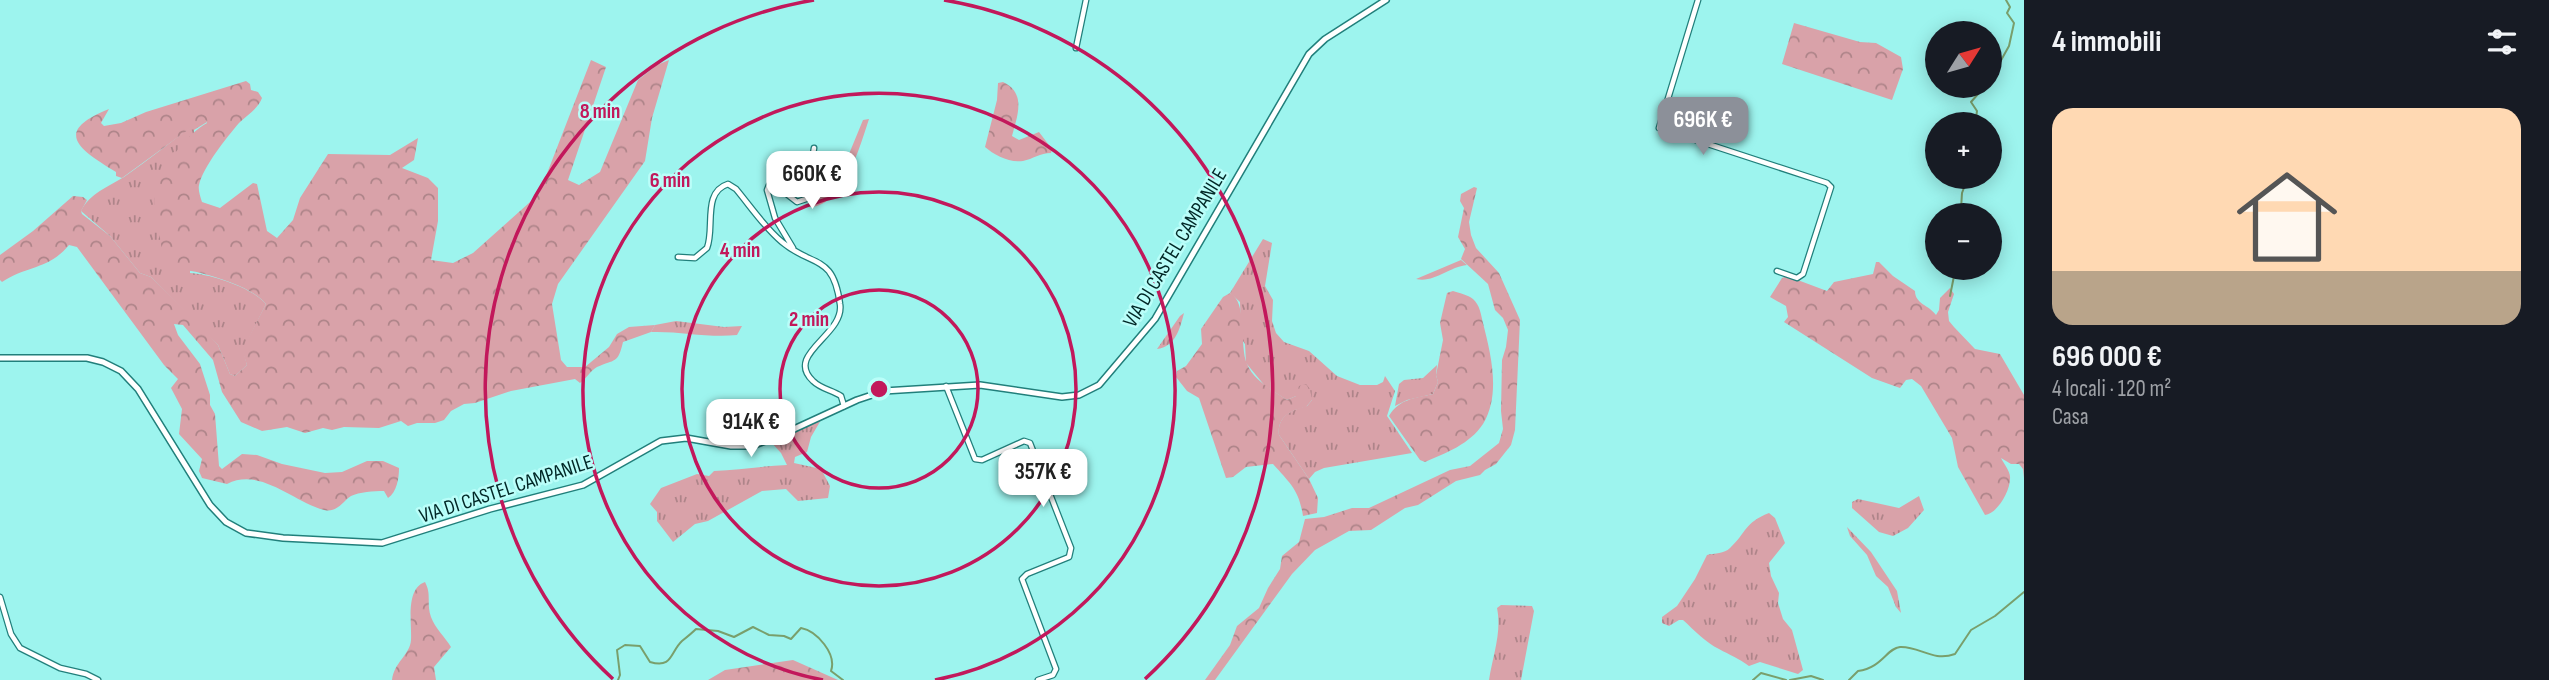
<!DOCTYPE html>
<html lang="it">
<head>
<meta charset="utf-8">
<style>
	body { margin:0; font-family:"Sofia Sans Condensed",sans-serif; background:#20242c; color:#f1f3f6; height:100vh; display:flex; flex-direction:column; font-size:26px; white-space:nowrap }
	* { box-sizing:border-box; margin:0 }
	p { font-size:23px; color:#9ea1a6 }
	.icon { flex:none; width:38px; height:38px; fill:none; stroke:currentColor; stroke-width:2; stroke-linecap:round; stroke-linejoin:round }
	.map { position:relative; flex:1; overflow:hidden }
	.side { display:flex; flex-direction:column; background:#171b24; width:525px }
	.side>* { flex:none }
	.needle { width:46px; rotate:53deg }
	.buttons { position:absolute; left:1925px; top:21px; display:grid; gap:14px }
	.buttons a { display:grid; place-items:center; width:77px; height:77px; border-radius:50%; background:#171b24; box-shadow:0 4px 18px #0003; font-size:35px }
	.price { position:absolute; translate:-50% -60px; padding:0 16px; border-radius:14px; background:#fff; color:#222; font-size:23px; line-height:46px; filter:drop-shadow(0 2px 4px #0008) }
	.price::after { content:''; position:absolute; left:50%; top:42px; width:21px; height:16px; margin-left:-10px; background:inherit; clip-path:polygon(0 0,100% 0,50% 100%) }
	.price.on { background:#8c9099; color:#fff }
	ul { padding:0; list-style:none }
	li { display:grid; align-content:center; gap:14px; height:371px; padding:0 28px }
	li span { display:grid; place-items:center; height:217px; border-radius:21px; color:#555 }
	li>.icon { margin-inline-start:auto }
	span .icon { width:126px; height:126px; fill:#fffc; stroke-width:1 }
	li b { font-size:30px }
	h2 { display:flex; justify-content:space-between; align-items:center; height:84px; padding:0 28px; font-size:30px }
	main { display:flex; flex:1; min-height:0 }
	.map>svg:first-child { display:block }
</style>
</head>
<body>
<main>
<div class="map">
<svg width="2024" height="680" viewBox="0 0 2024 680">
	<defs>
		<pattern id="grass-tufts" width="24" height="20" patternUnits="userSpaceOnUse" patternTransform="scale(1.75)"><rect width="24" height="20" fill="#d9a2a9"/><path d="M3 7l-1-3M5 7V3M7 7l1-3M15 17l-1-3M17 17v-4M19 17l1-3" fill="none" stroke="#ae8489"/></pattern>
		<pattern id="forest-crowns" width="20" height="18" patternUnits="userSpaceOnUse" patternTransform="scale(1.75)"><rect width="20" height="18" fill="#d9a2a9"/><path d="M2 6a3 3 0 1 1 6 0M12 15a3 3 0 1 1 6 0" fill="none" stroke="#ae8489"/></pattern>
	</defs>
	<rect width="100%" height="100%" fill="#9df4ee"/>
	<!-- grass -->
	<path fill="url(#grass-tufts)" d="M206,119l1,3 -13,8 -4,143c21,1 63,15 76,31l-23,46 4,15 -12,11 -5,-2 -12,-29 -67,-68 -11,-4 -30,-37 -29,-25c9,-18 27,-24 43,-34 24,-17 48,-36 72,-54z
		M1263,239l9,4 -7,43 8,14 -1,21 4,12 8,9 25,9 28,25 23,9h17l6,-3 2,-6 10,15 -8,25 25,37 -88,15 -9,4 -6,7 -30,-44c-2,-19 12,-25 28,-29l5,-6 -16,-4 -9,4 -22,-14 -19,-23 -1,-19 -4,-6 -1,-36 -10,-9z
		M1461,260l6,5c-19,2 -32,18 -51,14z
		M1184,313c-4,16 -9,34 -27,36l23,-33z
		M676,321l48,6 18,-1 -5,9c-29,3 -57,-4 -86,-3l4,-7z
		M1437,365l-1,10 2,7 -5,12 -26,6 -12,6 4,-22 5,-4 19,-2z
		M821,420l-10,17 -4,15 -12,5 -1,6 27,6 9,17 -2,12 -30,3 -12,-12 -24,2 -54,30 -13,3 -22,18 -16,-21v-9l-7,-8 11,-16 36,-14 12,2 5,-5c25,-1 48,-5 73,-6l-6,-12 -10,-11z
		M1919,496l5,14 -16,18 -15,8 -14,-4 -27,-24v-6l6,-3 41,9z
		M1769,513l6,5 10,25 -16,20 2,13 8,17 -1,10 5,16 9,11 11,40 -5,4 -38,-12 -11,4c-11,-8 -19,-11 -30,-17 -13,-6 -25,-19 -36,-29h-4l-10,6 -7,-3v-6l15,-11 18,-27 12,-24c8,-2 17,-1 23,-7 17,-16 14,-25 39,-35z
		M1847,527l24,25 26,39 4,22 -5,-6 -8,-20 -12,-11 -9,-21 -17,-19z
		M1501,605l31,1 2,5 -13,69h-32c4,-25 13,-48 8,-72z"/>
	<!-- forest -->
	<path fill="url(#forest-crowns)" d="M1794,23l66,19 16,1 25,14 2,12 -11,31 -110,-36z
		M591,60l15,7 -38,113 11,5 21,-13 38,-92 19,-15 12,-5 -17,58 -7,43 -87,123 -6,20 9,56 6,7h18l24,-20 8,-13 12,-7 26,-2 -4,7 -28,10c-5,22 -8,17 -26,25 -6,3 -11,12 -17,16l-5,-4 -64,12 -36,12 -11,1 -13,7 -7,9 -9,3h-18l-9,3 -7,-5 -22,7 -35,-1 -12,3 -9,-2 -18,5 -18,-6 -25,4 -21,-9 -19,-30 -9,-32 -30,-35 -9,-1 4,11 22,29 10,31v10l5,9 4,52 3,3 20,-15 15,1 25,9 43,9 17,-1 25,-11h16l16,7c0,10 -2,24 -11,30l-4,-7c-10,0 -25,1 -33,5 -9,6 -14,17 -27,14 -32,-9 -64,-43 -97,-26l-25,-6 -3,-7 3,-12 -23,-25 3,-25 -11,-21 7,-9 -14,-14 -87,-118 -8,-2c-21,25 -41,20 -67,37l-2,-2v-25l33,-24 40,-35 10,1 4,3 -6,11 1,3 28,22 30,37 11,4 50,49 17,19 12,29 5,2 12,-11 -5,-15 24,-46c-12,-15 -43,-25 -62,-30 -11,-4 -24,-2 -35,-12 -6,-6 -8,-16 -9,-24 -3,-14 -7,-34 -4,-48 5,-23 31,-56 51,-67l-1,-3 -10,4 -74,54 -6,-2v-4c-37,-23 -64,-40 -7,-63l-8,14 3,3 17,-3 25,-11 100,-31 4,3 1,6 7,2 4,6c-4,11 -15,17 -23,25 -12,14 -36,44 -40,62 -1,5 1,11 3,17l18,6 33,-25 4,1 10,47 10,7 16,-18 7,-22 28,-44 62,1 28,-17 -4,22 -12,8 26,10 10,10v33l-7,39 22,3 20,-10 66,-59z
		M1003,82c24,11 14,35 9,54l7,4 20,-8 13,17 -1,4c-11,0 -18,6 -28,8 -13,2 -29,-6 -38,-14l12,-47 1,-17z
		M869,119c-9,27 -25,87 -59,88l26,-32 13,-21 14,-34z
		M1474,187l3,1 -8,34 2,13 5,13 23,25 21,47 -5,110 -4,15 -15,19 -11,6 -5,5 -24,6 -38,24 -13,3 -34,22 -22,1 -34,19 -23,24 -77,106h-10l25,-35 7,-19 22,-18 9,-20 12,-19 2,-13 17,-14 6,-23 19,-2 28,-9h17l81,-38 20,-4 29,-23 4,-14 -2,-18 1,-51 4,-13 2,-17 -5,-12 -8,-8 -7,-26 -27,-25 4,-10 -7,-12 6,-29 -4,-7 1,-7z
		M1876,262h3l14,14 22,15c0,13 14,14 21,24l3,-5 1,-12 10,-10 4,6 -6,18 1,9 5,6 21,22 25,5 24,41v83l-1,-9 -4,-5h-8l-10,-6c3,6 10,14 9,21 0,12 -13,35 -25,36l-27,-48 -6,-29 -31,-52 -9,-7 -6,1 -6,8 -28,-10 -88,-56 4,-5 -2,-11 -16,-9 12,-19 5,-2 40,15 7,-9 39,-8z
		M1453,291c6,2 15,4 20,8 7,6 8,16 10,24 8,32 18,71 0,101 -13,20 -37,29 -58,38l-5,-2 -31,-44c10,-17 26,-18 44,-22l5,-12 -2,-7 7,-35 -3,-17 7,-30z
		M1230,293c18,9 9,53 17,71 7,17 26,26 40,36l9,-4 3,-10 7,-2 4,5 2,11 -6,7c-15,3 -29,10 -27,28l30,44 9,19 -1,15 -14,3c-4,-26 -13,-33 -30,-52l-27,3 -13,10 -7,1 -27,-80 -12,-7 -11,-14 1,-6 9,-5 16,-22 -1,-15 22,-32z
		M425,582c7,13 1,21 6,35 4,11 14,20 20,30l-17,20 2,13h-44c2,-18 18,-25 19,-40 1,-17 -6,-51 14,-58z
		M793,660l45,20h-130l17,-10z"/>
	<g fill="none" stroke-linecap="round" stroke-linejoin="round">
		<!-- stream -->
		<path stroke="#799f6c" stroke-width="2" d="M1990,80l19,-34 5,-23 -7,-10 3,-6 -4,-7
			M1975,124l2,-13 -6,-9 14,-16
			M1957,215l4,-6 1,-16 6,-16
			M1950,296l4,-20 -2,-8
			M618,680l2,-5 -3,-25 8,-5 15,1 10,16c23,7 20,-10 32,-21 5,-4 10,-8 14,-12l22,2 16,6 19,-10 16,8 15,1 7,3 10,-11c16,3 36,26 30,43l12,9
			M1753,680l8,-7 25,7
			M1790,680l21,-4 12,4
			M1849,680l9,-9c24,-3 29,-23 42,-24 20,-1 32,15 55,7l16,-24 24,-14 29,-24"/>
		<!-- minor casing -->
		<g stroke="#217f7b" stroke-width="7">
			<path id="minor" d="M1698,0l-39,128 168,55 4,4 -28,87 -6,4 -20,-7
				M1076,48l10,-48
				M793,248l-18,-30 -8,-28 2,-5h6l22,17 9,-3 8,-51
				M678,257l17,1 12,-10c8,-20 -5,-56 21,-64l8,5c15,18 28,38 46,53 31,26 51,11 58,62 5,31 -56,50 -27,77 8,8 19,9 28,15l3,10
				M946,386l29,73 7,1 42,-19 6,2 41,105 -2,9 -42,17 -5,5 34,90 -3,6 -15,5
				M0,597l11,37 9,14 40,20 26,6 12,6"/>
		</g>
		<!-- tertiary casing -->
		<g stroke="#217f7b" stroke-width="8">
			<path id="tertiary" d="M0,358h87l16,4 18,9 17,18 72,116 16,17 20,11 37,5 99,5 108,-34 93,-24 78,-44 25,-3 45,8h21l29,-11 76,-35 27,-9 96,-6 82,12 17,-2 20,-10 56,-66 154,-265 16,-15 61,-39"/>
		</g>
		<!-- minor -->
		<use href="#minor" stroke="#fff" stroke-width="4.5"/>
		<!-- tertiary -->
		<use href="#tertiary" stroke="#fff" stroke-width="5"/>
	</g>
	<!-- distance rings -->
	<g fill="none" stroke="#c2185b" stroke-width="3.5">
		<circle cx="879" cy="389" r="99"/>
		<circle cx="879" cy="389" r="197"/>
		<path d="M823 680A296 296 0 1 1 935 680"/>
		<path d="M613 679A394 394 0 0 1 814 0M944 0A394 394 0 0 1 1145 679"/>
	</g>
	<g text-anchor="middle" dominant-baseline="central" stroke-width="5" stroke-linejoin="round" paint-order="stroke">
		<!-- street labels -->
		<g font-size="21" fill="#012726" stroke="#bafef9">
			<text transform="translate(1175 248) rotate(-59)">VIA DI CASTEL CAMPANILE</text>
			<text transform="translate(506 489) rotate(-18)">VIA DI CASTEL CAMPANILE</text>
		</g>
	</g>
	<circle cx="879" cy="389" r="10" fill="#c2185b" stroke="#bafef9" stroke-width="3.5"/>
	<g font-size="21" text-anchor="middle" font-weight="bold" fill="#c2185b" stroke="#bafef9" stroke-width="5" stroke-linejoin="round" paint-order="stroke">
		<text x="600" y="118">8 min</text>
		<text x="670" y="187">6 min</text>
		<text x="740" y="257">4 min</text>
		<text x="809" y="326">2 min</text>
	</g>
</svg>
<div class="buttons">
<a><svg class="needle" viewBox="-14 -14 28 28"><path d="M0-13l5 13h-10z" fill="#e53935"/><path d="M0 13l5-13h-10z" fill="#9ea1a6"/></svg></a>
<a>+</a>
<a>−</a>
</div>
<b class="price on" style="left:1703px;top:157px">696K €</b>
<b class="price" style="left:812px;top:211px">660K €</b>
<b class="price" style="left:751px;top:459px">914K €</b>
<b class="price" style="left:1043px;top:509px">357K €</b>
</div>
<section class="side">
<h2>4 immobili<svg class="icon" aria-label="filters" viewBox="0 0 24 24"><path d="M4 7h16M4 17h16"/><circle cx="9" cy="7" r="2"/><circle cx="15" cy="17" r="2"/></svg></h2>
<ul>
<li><span style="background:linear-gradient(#ffd9b3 75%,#b9a48a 0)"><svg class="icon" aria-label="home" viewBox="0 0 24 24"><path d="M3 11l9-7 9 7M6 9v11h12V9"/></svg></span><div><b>696 000 €</b><p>4 locali · 120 m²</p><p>Casa</p></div></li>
</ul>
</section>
</main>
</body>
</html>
